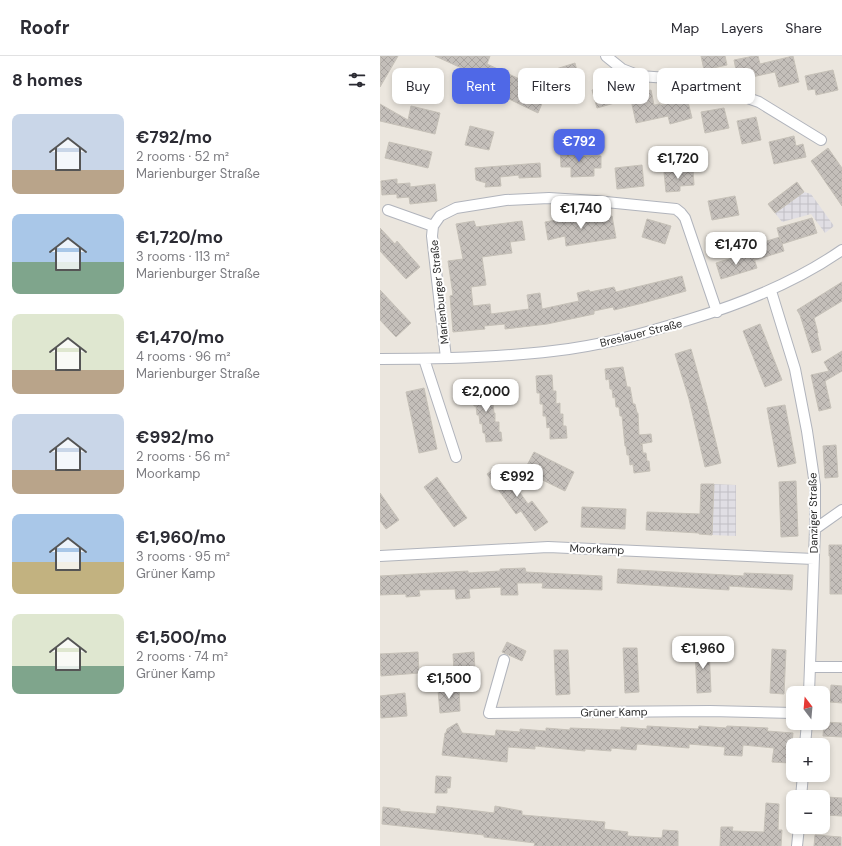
<!DOCTYPE html>
<html lang="en">
<head>
<meta charset="utf-8">
<style>
	body { margin:0; font-family:"DM Sans",sans-serif; background:#f2f2f3; color:#2b2b33; height:100vh; display:flex; flex-direction:column; font-size:15px; white-space:nowrap }
	* { box-sizing:border-box; margin:0 }
	p { font-size:13px; color:#7c7c81 }
	.icon { flex:none; width:22px; height:22px; fill:none; stroke:currentColor; stroke-width:2; stroke-linecap:round; stroke-linejoin:round }
	.map { position:relative; flex:1; overflow:hidden }
	.sheet { display:flex; flex-direction:column; background:#fff; width:380px }
	.sheet>* { flex:none }
	.hud { position:absolute; left:12px; top:12px; width:380px; height:36px; display:flex; gap:8px }
	.needle { width:26px; rotate:344deg }
	.fabs { position:absolute; left:406px; top:630px; display:grid; gap:8px }
	.fabs a { display:grid; place-items:center; width:44px; height:44px; border-radius:8px; background:#fff; box-shadow:0 2px 6px #0003; font-size:20px }
	.price { position:absolute; translate:-50% -34px; padding:0 9px; border-radius:8px; background:#fff; color:#222; font-size:13px; line-height:26px; filter:drop-shadow(0 1px 2px #0008) }
	.price::after { content:''; position:absolute; left:50%; top:24px; width:12px; height:9px; margin-left:-6px; background:inherit; clip-path:polygon(0 0,100% 0,50% 100%) }
	.price.on { background:#4f68e7; color:#fff }
	ul { padding:0; list-style:none }
	li { display:flex; align-items:center; gap:12px; height:100px; padding:0 12px }
	li span { display:grid; place-items:center; flex:none; width:112px; height:80px; border-radius:8px; color:#555 }
	li>.icon { margin-inline-start:auto }
	span .icon { width:48px; height:48px; fill:#fffc; stroke-width:1 }
	li b { font-size:17px }
	h2 { display:flex; justify-content:space-between; align-items:center; height:48px; padding:0 12px; font-size:17px }
	.tag { padding:0 14px; border-radius:8px; background:#fff; box-shadow:0 2px 6px #0003; font-size:14px; line-height:36px }
	.tag.on { background:#4f68e7; color:#fff }
	header { display:flex; align-items:center; gap:24px; box-sizing:border-box; height:56px; padding:0 20px; background:#fff; border-bottom:1px solid #e1e1e2 }
	header strong { font-size:19px }
	nav { display:flex; gap:22px; margin-inline-start:auto; font-size:14px }
	main { display:flex; flex:1; min-height:0 }
	.map>svg:first-child { display:block }
</style>
</head>
<body>
<header>
<strong>Roofr</strong>
<nav><a>Map</a><a>Layers</a><a>Share</a></nav>
</header>
<main>
<section class="sheet">
<h2>8 homes<svg class="icon" aria-label="filters" viewBox="0 0 24 24"><path d="M4 7h16M4 17h16"/><circle cx="9" cy="7" r="2"/><circle cx="15" cy="17" r="2"/></svg></h2>
<ul>
<li><span style="background:linear-gradient(#c9d6e8 70%,#b9a48a 0)"><svg class="icon" aria-label="home" viewBox="0 0 24 24"><path d="M3 11l9-7 9 7M6 9v11h12V9"/></svg></span><div><b>€792/mo</b><p>2 rooms · 52 m²</p><p>Marienburger Straße</p></div></li>
<li><span style="background:linear-gradient(#a9c7e8 60%,#7fa58c 0)"><svg class="icon" aria-label="home" viewBox="0 0 24 24"><path d="M3 11l9-7 9 7M6 9v11h12V9"/></svg></span><div><b>€1,720/mo</b><p>3 rooms · 113 m²</p><p>Marienburger Straße</p></div></li>
<li><span style="background:linear-gradient(#dfe7d0 70%,#b9a48a 0)"><svg class="icon" aria-label="home" viewBox="0 0 24 24"><path d="M3 11l9-7 9 7M6 9v11h12V9"/></svg></span><div><b>€1,470/mo</b><p>4 rooms · 96 m²</p><p>Marienburger Straße</p></div></li>
<li><span style="background:linear-gradient(#c9d6e8 70%,#b9a48a 0)"><svg class="icon" aria-label="home" viewBox="0 0 24 24"><path d="M3 11l9-7 9 7M6 9v11h12V9"/></svg></span><div><b>€992/mo</b><p>2 rooms · 56 m²</p><p>Moorkamp</p></div></li>
<li><span style="background:linear-gradient(#a9c7e8 60%,#c2b280 0)"><svg class="icon" aria-label="home" viewBox="0 0 24 24"><path d="M3 11l9-7 9 7M6 9v11h12V9"/></svg></span><div><b>€1,960/mo</b><p>3 rooms · 95 m²</p><p>Grüner Kamp</p></div></li>
<li><span style="background:linear-gradient(#dfe7d0 65%,#7fa58c 0)"><svg class="icon" aria-label="home" viewBox="0 0 24 24"><path d="M3 11l9-7 9 7M6 9v11h12V9"/></svg></span><div><b>€1,500/mo</b><p>2 rooms · 74 m²</p><p>Grüner Kamp</p></div></li>
</ul>
</section>
<div class="map">
<svg width="462" height="790" viewBox="0 0 462 790">
	<defs>
		<pattern id="industrial-grid" width="8" height="8" patternUnits="userSpaceOnUse"><rect width="8" height="8" fill="#e0dee4"/><path d="M0 4h8M4 0v8" fill="none" stroke="#c0bfc4"/></pattern>
		<pattern id="building-cross-hatch" width="8" height="8" patternUnits="userSpaceOnUse"><rect width="8" height="8" fill="#c4bfba"/><path d="M0 0l8 8M0 8l8-8" fill="none" stroke="#a9a4a0"/></pattern>
	</defs>
	<rect width="100%" height="100%" fill="#ebe6de"/>
	<!-- industrial -->
	<path fill="url(#industrial-grid)" d="M424,136l7,2 23,32 -9,7 -14,-19 -29,8 -7,-9z
		M334,428l22,1v51l-24,-1z"/>
	<!-- building -->
	<path fill="url(#building-cross-hatch)" stroke="#c6c1b8" d="M0,0h18l-18,31z
		M55,0h55l-3,8 67,31 -4,-14 8,-3 -2,-9 19,-6 6,23 -18,5 2,4 -22,6 -5,12 -62,-30 3,-7z
		M321,0h24l2,9 -23,5z
		M374,0h4l2,8 33,-8 6,26 -20,5 -4,-15 -37,8 -4,-20z
		M453,14l5,20 -22,5 -1,-6 -7,1 -3,-14z
		M234,28l4,18 -21,6 -5,-18z
		M271,34l3,15 6,-1 1,1 26,-7 5,20 -22,6 -2,-8 -32,7 -6,-28z
		M0,48l28,16 3,-14 29,7 -5,21 -55,-13z
		M344,52l5,20 -24,5 -4,-21z
		M376,61l5,23 -19,4 -5,-23z
		M90,70l24,6 -5,18 -24,-5z
		M414,80l2,10 7,-2 3,13 -32,7 -5,-22z
		M9,86l43,10 -4,16 -43,-10z
		M201,92v8h20v12h-7v8l-23,1v-10h-10l-1,-18z
		M448,92l14,20v38l-31,-45z
		M160,107l1,14 -22,1v-3l-19,2 1,9 -16,1 1,-4 -10,-3 -1,-12z
		M262,109l2,21 -27,3 -2,-21z
		M313,113l1,16 -14,1v5l-14,1 -2,-20z
		M17,123v5l13,-1v4l25,-3 2,17 -27,3 -1,-7 -12,1v-4l-15,1 -1,-14z
		M417,126l7,10 -29,21 -7,-9z
		M355,140l4,19 -27,5 -4,-19z
		M232,160l4,22 -50,8 -1,-10 -17,4 -3,-18 29,-5 1,6z
		M432,162l5,15 -35,11 2,7 -29,9 -5,-14 30,-9 1,6 -4,-15z
		M267,163l24,7 -6,18 -23,-7z
		M94,165l2,6 46,-6 3,19 -15,2 2,11 -30,4 4,28 -15,2 2,19 17,-2 1,10 38,-5 -2,-14 13,-2 2,16 37,-8 -2,-8 12,-3 1,2 24,-5 2,5 66,-16 4,15 -43,12 -29,7 -1,-3 -19,4v3l-47,10 -42,5v-5l-21,2 1,3 -32,3 -3,-36 3,-1 -5,-34 15,-2 -7,-35z
		M0,172l15,16 2,-3 23,26 -14,12 -26,-28z
		M372,196l5,16 -36,11 -5,-16z
		M462,226v19l-28,17 4,15h-1l4,17 -9,3 -12,-38 -3,-5z
		M0,234l31,33 -15,14 -16,-17z
		M380,268l22,56 -17,7 -22,-56z
		M311,293l16,57 14,57 -16,4 -16,-68 -14,-45z
		M462,295v20l-17,10 6,27 -12,3 -8,-36 18,-4 -5,-9z
		M243,311l4,20h3l3,17h2l2,9h1l1,22 12,-1 1,8 -12,2h2l1,9h3l1,8h2l1,10 -16,2 -1,-9 -3,1 -1,-10h-2l-1,-9h-1l-3,-30h-2l-1,-9h-3l-1,-10 -2,1 -1,-9h-2l-1,-10 -3,1 -1,-11z
		M172,319l1,16h3v13l4,-1v11h3v12h3l1,12 -17,1v-12l-3,1 -1,-12h-3v-12h-3v-11h-3l-1,-17z
		M107,329l1,10h2l1,9h2l1,9h1v9h4v10h2l1,9 -16,1 -1,-9h-2l-1,-10 -2,1 -1,-9h-2l-1,-9h-2l-1,-9h-2l-1,-11z
		M44,332l13,61 -18,4 -13,-61z
		M405,349l11,58 -18,4 -11,-59z
		M456,389l2,32 -13,1 -2,-32z
		M154,396l40,20 -9,19 -41,-20z
		M120,409l28,39 4,-3 16,21 -13,9 -14,-20 -5,3 -29,-40z
		M57,421l30,41 -13,9 -30,-40z
		M416,425l2,55 -17,1 -2,-55z
		M321,428h13l-2,51 -13,-1v-1l-53,-3 1,-18 53,2z
		M0,437l19,27 -13,9 -6,-8z
		M202,451l44,2 -1,20 -44,-2z
		M449,489h13v49h-12v-38h-1z
		M145,512l1,4 76,4v14l-60,-2 1,-5h-26l1,12h-17v-8l-32,2 1,9 -14,1 -1,-10 -36,1 1,6 -14,1v-3l-26,1v-19l88,-5v2l32,-2v-2z
		M238,513l126,7v-3l49,2 -1,15 -63,-4v4l-112,-7z
		M127,586l19,9 -4,10 -20,-9z
		M243,592h14l2,44 -14,1z
		M329,592l2,44 -14,1 -2,-44z
		M392,593l14,1 -2,44 -14,-1z
		M174,594h14l2,44 -14,1z
		M38,596l1,21 -38,3 -1,-22z
		M94,596l1,18 -21,1 -1,-17z
		M451,629l11,1v17l-12,-1z
		M79,631l1,24 -20,2 -2,-23z
		M25,637l2,23 -26,2 -1,-22z
		M444,666l18,1v14l-19,-1z
		M77,667l5,10 33,3 1,-6 24,2v-3l26,2v-3l24,2v-2l51,2v-3l26,2v-3l51,3 1,-3 27,2 1,-2 41,2 -1,3 26,2 -3,30 -18,-1 2,-14 -31,-3 -1,11 -18,-1 1,-8 -36,-3v4l-52,-4 -1,6 -25,-2v3l-26,-2v2l-50,-5v3l-27,-2 -1,15 -65,-7 3,-22h1l1,-4z
		M56,720l15,1 -1,11h-3v5h-12z
		M446,741l16,1v18l-17,-1z
		M386,747l13,1 -1,26h4l-1,16h-61l1,-19h12l-1,4 32,1z
		M57,750l57,7 1,-7 27,5v4l83,7 -1,7 24,3 -1,4 35,2 1,-8 15,1v15h-144l1,-3 -51,-6v-2l-102,-11 1,-17 17,2v2l36,3z
		M435,779l26,2v9h-27z"/>
	<g fill="none" stroke-linecap="round" stroke-linejoin="round">
		<!-- street casing -->
		<g stroke="#b1b4bc" stroke-width="12">
			<path id="street" d="M226,0l16,13 18,7 41,3 27,5 51,18 62,38
				M8,154l45,16
				M391,235l24,78 12,62 8,54v44l-6,164
				M66,302l-14,-122 1,-10 7,-10 16,-8 50,-8 43,-2 47,3 80,8 5,4 4,5 32,94
				M0,303c57,0 116,-1 173,-8 47,-5 93,-18 138,-32 53,-16 105,-37 151,-69
				M44,303l32,98
				M435,473l27,-19
				M0,500l168,-9 266,12
				M124,604l-15,53 221,-2 83,2
				M430,611h32
				M425,689l2,-22
				M421,741l2,-22
				M417,790l2,-19"/>
		</g>
		<!-- street -->
		<use href="#street" stroke="#fff" stroke-width="10"/>
	</g>
	<g text-anchor="middle" dominant-baseline="central" stroke-width="4" stroke-linejoin="round" paint-order="stroke">
		<!-- street labels -->
		<g font-size="11" fill="#2a2a2a" stroke="#fff">
			<text transform="translate(59 236) rotate(-96)">Marienburger Straße</text>
			<text transform="translate(261 277) rotate(-14)">Breslauer Straße</text>
			<text transform="translate(433 457) rotate(-91)">Danziger Straße</text>
			<text transform="translate(217 493) rotate(2)">Moorkamp</text>
			<text transform="translate(234 656) rotate(-1)">Grüner Kamp</text>
		</g>
	</g>
</svg>
<div class="fabs">
<a><svg class="needle" viewBox="-14 -14 28 28"><path d="M0-13l5 13h-10z" fill="#e53935"/><path d="M0 13l5-13h-10z" fill="#7c7c81"/></svg></a>
<a>+</a>
<a>−</a>
</div>
<b class="price on" style="left:199px;top:107px">€792</b>
<b class="price" style="left:298px;top:124px">€1,720</b>
<b class="price" style="left:201px;top:174px">€1,740</b>
<b class="price" style="left:356px;top:210px">€1,470</b>
<b class="price" style="left:106px;top:357px">€2,000</b>
<b class="price" style="left:137px;top:442px">€992</b>
<b class="price" style="left:323px;top:614px">€1,960</b>
<b class="price" style="left:69px;top:644px">€1,500</b>
<div class="hud">
<a class="tag">Buy</a>
<a class="tag on">Rent</a>
<a class="tag">Filters</a>
<a class="tag">New</a>
<a class="tag">Apartment</a>
</div>
</div>
</main>
</body>
</html>
